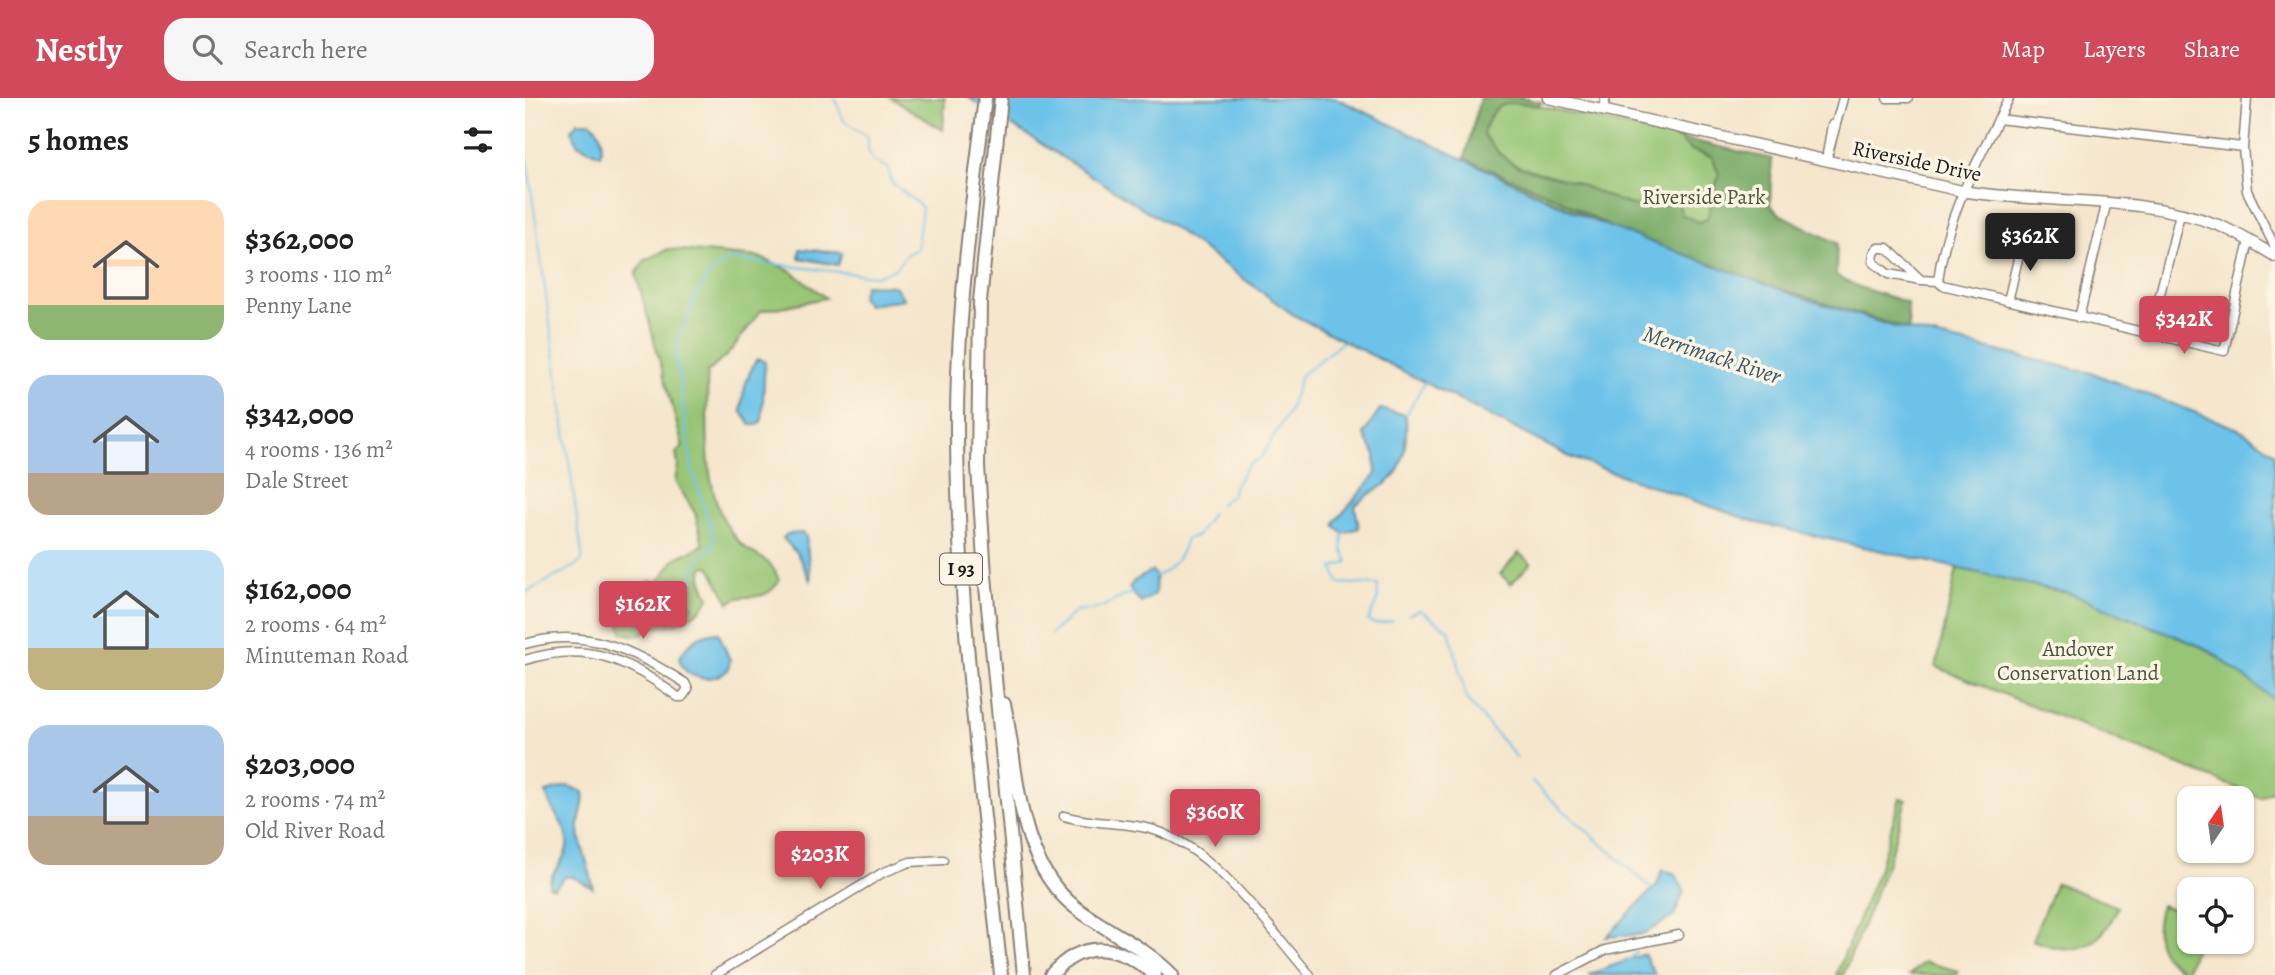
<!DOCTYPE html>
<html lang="en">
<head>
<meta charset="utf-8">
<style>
	body { margin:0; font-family:Alegreya,serif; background:#f6f6f6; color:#202124; height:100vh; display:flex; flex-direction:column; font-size:26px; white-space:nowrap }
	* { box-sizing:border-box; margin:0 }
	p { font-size:23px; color:#757577 }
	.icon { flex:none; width:38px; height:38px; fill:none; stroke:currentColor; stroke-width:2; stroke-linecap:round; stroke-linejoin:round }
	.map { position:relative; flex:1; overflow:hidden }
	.details { display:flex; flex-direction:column; background:#fff; width:525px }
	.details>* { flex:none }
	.needle { width:46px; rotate:13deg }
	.tools { position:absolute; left:1652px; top:688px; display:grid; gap:14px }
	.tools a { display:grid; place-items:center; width:77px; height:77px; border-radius:14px; background:#fff; box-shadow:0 2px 5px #0004; font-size:35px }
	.price { position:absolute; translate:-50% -60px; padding:0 16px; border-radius:7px; background:#d1495b; color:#fff; font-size:23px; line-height:46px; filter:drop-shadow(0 2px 4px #0008) }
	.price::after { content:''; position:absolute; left:50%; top:42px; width:21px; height:16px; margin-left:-10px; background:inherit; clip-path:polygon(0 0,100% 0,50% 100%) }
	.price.active { background:#222; color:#fff }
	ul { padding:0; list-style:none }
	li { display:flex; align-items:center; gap:21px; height:175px; padding:0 28px }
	li span { display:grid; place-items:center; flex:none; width:196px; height:140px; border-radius:21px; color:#555 }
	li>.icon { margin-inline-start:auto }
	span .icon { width:84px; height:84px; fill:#fffc; stroke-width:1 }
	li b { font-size:30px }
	h2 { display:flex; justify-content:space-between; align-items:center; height:84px; padding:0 28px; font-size:30px }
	header { display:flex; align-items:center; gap:42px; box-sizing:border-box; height:98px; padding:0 35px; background:#d1495b; color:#fff }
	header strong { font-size:33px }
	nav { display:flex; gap:38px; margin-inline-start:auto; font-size:24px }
	.search { width:490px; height:63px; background:#f6f6f6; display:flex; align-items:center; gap:18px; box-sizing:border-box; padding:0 24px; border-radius:21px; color:#757577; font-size:26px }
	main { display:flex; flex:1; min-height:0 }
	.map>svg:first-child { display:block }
</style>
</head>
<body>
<header>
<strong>Nestly</strong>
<div class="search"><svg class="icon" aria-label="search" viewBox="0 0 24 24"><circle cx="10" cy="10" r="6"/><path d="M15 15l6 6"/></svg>Search here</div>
<nav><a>Map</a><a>Layers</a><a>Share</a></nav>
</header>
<main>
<section class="details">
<h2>5 homes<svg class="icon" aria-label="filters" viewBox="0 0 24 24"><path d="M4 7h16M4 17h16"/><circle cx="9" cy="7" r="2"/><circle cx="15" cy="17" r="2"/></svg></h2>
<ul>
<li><span style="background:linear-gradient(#ffd9b3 75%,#8fb573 0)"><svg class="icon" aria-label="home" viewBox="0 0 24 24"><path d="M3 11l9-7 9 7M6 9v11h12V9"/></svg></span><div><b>$362,000</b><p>3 rooms · 110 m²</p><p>Penny Lane</p></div></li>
<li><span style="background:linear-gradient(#a9c7e8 70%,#b9a48a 0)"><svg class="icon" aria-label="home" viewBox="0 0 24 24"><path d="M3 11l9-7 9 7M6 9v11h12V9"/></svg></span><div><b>$342,000</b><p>4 rooms · 136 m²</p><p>Dale Street</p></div></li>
<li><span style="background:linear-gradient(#bfe0f5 70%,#c2b280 0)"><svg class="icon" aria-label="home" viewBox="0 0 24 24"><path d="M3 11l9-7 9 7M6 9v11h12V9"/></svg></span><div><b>$162,000</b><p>2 rooms · 64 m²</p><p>Minuteman Road</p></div></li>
<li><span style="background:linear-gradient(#a9c7e8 65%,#b9a48a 0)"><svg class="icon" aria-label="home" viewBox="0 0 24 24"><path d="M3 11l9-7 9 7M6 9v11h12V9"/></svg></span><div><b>$203,000</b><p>2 rooms · 74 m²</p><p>Old River Road</p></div></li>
</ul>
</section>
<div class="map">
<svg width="1750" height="877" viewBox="0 0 1750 877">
	<rect width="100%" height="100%" fill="#fcf5e5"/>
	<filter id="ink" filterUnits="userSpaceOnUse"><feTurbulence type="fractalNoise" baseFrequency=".0143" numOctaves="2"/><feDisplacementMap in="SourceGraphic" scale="14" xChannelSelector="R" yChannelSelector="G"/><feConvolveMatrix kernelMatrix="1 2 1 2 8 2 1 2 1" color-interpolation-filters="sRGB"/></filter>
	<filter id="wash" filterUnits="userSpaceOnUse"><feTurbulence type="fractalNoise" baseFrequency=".00686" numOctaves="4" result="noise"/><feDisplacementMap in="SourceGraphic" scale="28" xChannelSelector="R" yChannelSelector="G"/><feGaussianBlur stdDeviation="1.57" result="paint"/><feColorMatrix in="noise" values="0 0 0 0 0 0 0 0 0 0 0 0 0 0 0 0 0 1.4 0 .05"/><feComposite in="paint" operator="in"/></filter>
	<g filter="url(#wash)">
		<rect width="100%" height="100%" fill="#f5e6cc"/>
		<!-- green -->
		<path fill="#96c574" stroke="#597048" stroke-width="2" d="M366,0h54l-2,32z
			M955,0h24l268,61 -17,106 -150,-40 -140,-66z
			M143,151l91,8 32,14 35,27 -65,13 -32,42 -22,20c2,56 -8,123 31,168 16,18 34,15 41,40 -16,26 -34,8 -50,22l-20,-37 -6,1 -2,12 8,19c-9,19 -37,29 -57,29 -11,9 -17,11 -30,5l-2,-8 8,-11 7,-1 41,-54 27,-13 -8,-32 -20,-32 3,-15 -2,-13 7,-6 -47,-173 9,-14z
			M994,455l12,10 -20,21 -11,-10z
			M1432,470l115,26 135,55 68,51v89l-14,9 -325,-131z
			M1375,700l6,2 -18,62 -45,113h-7l44,-109z
			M1531,785l62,24c-19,44 -43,50 -86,33z
			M1636,807l28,11v26h9l-12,29c-31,-13 -34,-36 -25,-66z
			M1399,864l35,9 -2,4h-48z"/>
		<!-- forest -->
		<path fill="#78aa66" stroke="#4a6341" stroke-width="2" d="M955,0h42l20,4 -5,4c-31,-7 -44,-4 -54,28 9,11 18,23 31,30 17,8 39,11 57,17 31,11 75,41 106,17l5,17 17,7 8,-3 12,-45 -7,-17 -21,-7 -14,-13 95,22 -2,46 11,10 56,28 -1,32c24,16 44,17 71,28l2,27 -145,-46 -152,-56 -57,-31 -90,-38z"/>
		<!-- water -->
		<path fill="#6cc2e9" stroke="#446f82" stroke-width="2" d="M444,0h367l255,122 212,78 92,29 197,46 149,57 34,23v247l-68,-51 -135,-55 -314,-71 -186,-65 -277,-142 -120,-87z
			M53,24h13c10,9 13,20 9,33l-23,-11 -6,-14z
			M275,151l42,4 -4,12 -39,-7z
			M340,187l30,1 9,13 -36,6 -7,-8z
			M236,261l4,3 -3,58 -4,5h-7l-10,-14c1,-19 6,-35 15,-51z
			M855,311l26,6c1,21 0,54 -19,68 -12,8 -22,13 -32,23l4,22 -16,5 -8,-7 1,-5 40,-47 -1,-19 -11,-21z
			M278,435l3,3 5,46 -13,-27 -15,-17 4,-4z
			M627,473l4,5 -1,18 -14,9 -12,-15 5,-7z
			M125,483l5,1v3l-20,27 -7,1 3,-15z
			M162,503l6,6 -4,5 -16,5 2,-8z
			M193,534l12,28 -2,10c-16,13 -43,11 -49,-12 11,-17 19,-24 39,-26z
			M43,688l15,6c3,12 -5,24 -4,37 1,20 12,39 14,59l-20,-11h-8l-11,11 -5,-2c0,-13 16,-24 18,-39 3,-23 -18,-34 -21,-55z
			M1137,772l12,3 10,17 -10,26 -30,18 -38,3 51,-52z
			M1119,856l11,21h-67z"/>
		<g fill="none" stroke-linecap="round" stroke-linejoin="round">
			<!-- stream -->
			<path stroke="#6cc2e9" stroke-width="2" d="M0,46l57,410v7l-7,5 -50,27
				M881,317l20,-35
				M695,406l12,-9 3,-10 13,-20 13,-7 28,-47 12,-36 44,-35
				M818,433l-1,18 6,13 -15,6 6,15 39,2v13l-10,23 7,3 17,-3
				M631,478c17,-7 25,-20 30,-37l11,-3 15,-23
				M162,503c6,-11 4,-23 9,-35 4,-12 17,-12 18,-28l-22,-68 -15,-110 1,-20 21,-50 10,-16 20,-15 146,17 20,-7 12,-15 10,-5 5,-42 -31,-25 -3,-14 -15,-7 -5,-11v-13l-25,-17 -8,-22
				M883,517l12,-5 29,20 18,70 50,58
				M526,536l26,-24c28,2 31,-10 57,-17
				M1007,684l120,107
				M1104,863l7,-9"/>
		</g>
	</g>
	<g filter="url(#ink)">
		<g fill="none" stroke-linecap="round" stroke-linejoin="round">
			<!-- minor casing -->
			<g stroke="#888174" stroke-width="11">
				<path id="minor" d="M1362,0h21
					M1484,0c-29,59 -63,116 -71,183l4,4 282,66 25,-110
					M1722,0l-4,50 4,43 28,56
					M1077,12l4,-12
					M1473,21l245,28
					M1301,62l6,-35
					M1301,63l17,-63
					M1396,182l-33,-6 -15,-12 1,-9 4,-5h9l34,32 17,1
					M1483,203l15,-63
					M1554,220l27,-113
					M1625,236l30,-120
					M0,546c61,-18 110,7 160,39l3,6 -6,8h-4c-51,-37 -89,-57 -153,-37
					M539,718c30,9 61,5 90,14 63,20 114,97 156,145
					M190,877l167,-102 28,-11 33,-2
					M1032,877l48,-25 74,-15"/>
			</g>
			<!-- major casing -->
			<g stroke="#888174" stroke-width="13">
				<path id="major" d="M1023,0l414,93c84,14 176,3 256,34 20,8 38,20 57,31"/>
			</g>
			<!-- highway casing -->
			<g stroke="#888174" stroke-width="16">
				<path id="highway" d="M460,0c-13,105 -27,210 -28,317 -1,187 25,374 44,560
					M476,0l-21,203 -2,165 7,110 39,399
					M479,606c15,68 11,155 71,203 32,25 69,39 97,68
					M526,877c33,-38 69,-30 104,0"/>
			</g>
			<!-- minor -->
			<use href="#minor" stroke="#fff" stroke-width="8"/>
			<!-- major -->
			<use href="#major" stroke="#fff" stroke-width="10"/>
			<!-- highway -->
			<use href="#highway" stroke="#fff" stroke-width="12"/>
		</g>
	</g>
	<g text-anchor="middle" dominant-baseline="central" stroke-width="7" stroke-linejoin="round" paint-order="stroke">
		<!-- shield labels -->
		<rect fill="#fcf5e5" stroke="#5f5d58" stroke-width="2" x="415" y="455.5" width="42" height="31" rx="5"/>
		<g font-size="19" font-weight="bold" fill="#1c1c1c">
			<text x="436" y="471">I 93</text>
		</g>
		<!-- street labels -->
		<g font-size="21" fill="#1c1c1c" stroke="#fcf5e5">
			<text transform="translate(1392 63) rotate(12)">Riverside Drive</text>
		</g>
		<!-- park labels -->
		<g font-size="21" fill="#47573b" stroke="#fcf5e5">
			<text x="1179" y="99">Riverside Park</text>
			<text x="1553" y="551">Andover<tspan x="1553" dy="24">Conservation Land</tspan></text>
		</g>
		<!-- water labels -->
		<g font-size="23" font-style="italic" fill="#385664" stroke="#fcf5e5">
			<text transform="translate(1187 257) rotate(18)">Merrimack River</text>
		</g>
	</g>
</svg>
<div class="tools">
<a><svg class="needle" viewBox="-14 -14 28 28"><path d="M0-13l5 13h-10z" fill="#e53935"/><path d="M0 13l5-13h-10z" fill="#757577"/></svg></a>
<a><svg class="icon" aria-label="locate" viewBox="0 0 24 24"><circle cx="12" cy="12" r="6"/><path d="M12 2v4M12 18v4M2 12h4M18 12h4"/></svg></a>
</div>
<b class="price active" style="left:1505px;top:175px">$362K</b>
<b class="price" style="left:1659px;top:258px">$342K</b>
<b class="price" style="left:118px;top:543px">$162K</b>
<b class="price" style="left:690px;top:751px">$360K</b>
<b class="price" style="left:295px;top:793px">$203K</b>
</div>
</main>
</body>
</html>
